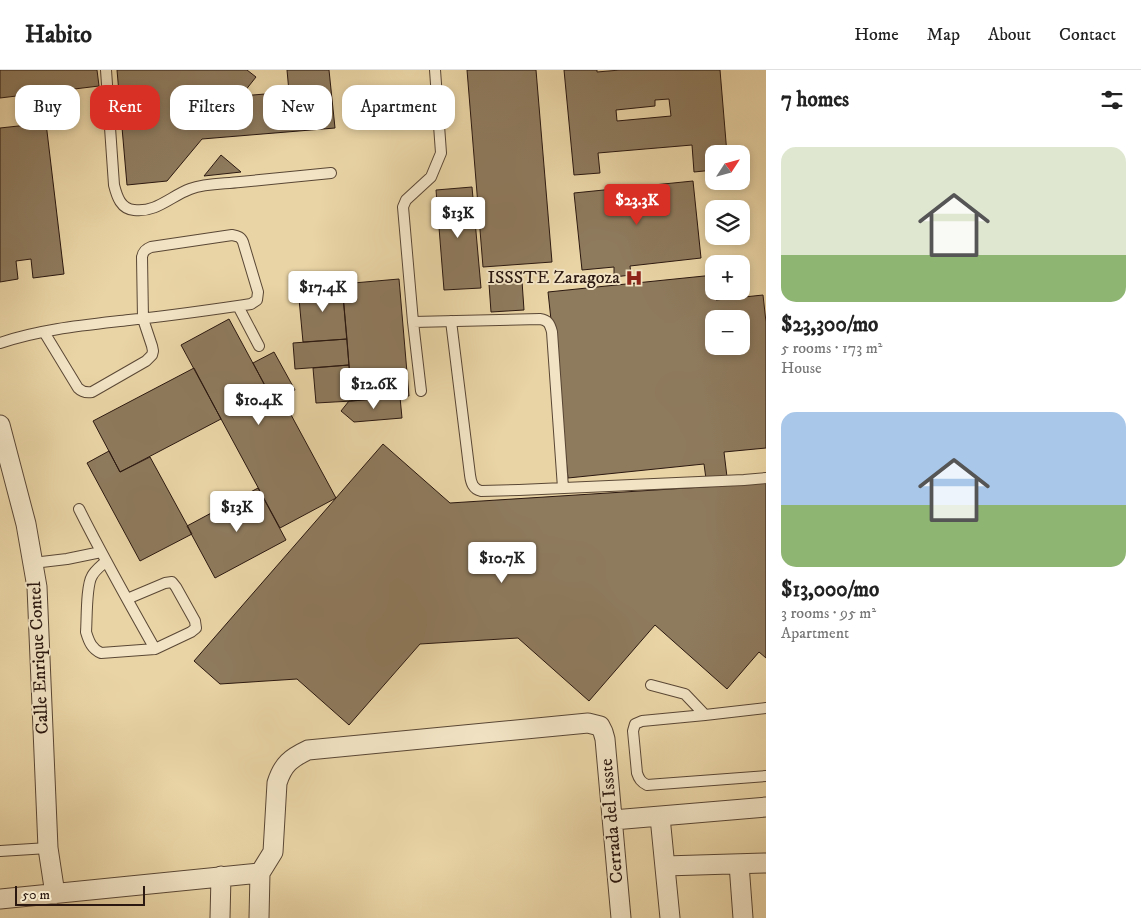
<!DOCTYPE html>
<html lang="en">
<head>
<meta charset="utf-8">
<style>
	body { margin:0; font-family:"IM FELL DW Pica",serif; background:#f6f6f6; color:#222; height:100vh; display:flex; flex-direction:column; font-size:19px; white-space:nowrap }
	* { box-sizing:border-box; margin:0 }
	p { font-size:16px; color:#767676 }
	.icon { flex:none; width:28px; height:28px; fill:none; stroke:currentColor; stroke-width:2; stroke-linecap:round; stroke-linejoin:round }
	.map { position:relative; flex:1; overflow:hidden }
	.panel { display:flex; flex-direction:column; background:#fff; width:375px }
	.panel>* { flex:none }
	.banner { position:absolute; left:15px; top:15px; width:475px; height:45px; display:flex; gap:10px }
	.needle { width:32px; rotate:54deg }
	.buttons { position:absolute; left:705px; top:75px; display:grid; gap:10px }
	.buttons a { display:grid; place-items:center; width:45px; height:45px; border-radius:10px; background:#fff; box-shadow:0 2px 8px #0003; font-size:25px }
	.scale { position:absolute; left:15px; bottom:12px; width:130px; box-sizing:border-box; padding-left:5px; border:2px solid #2b1810; border-top:0; font-size:14px; line-height:18px; white-space:nowrap; color:#2b1810; -webkit-text-stroke:4px #f1e3c4; paint-order:stroke }
	.price { position:absolute; translate:-50% -42px; padding:0 11px; border-radius:5px; background:#fff; color:#222; font-size:16px; line-height:32px; filter:drop-shadow(0 1px 2px #0008) }
	.price::after { content:''; position:absolute; left:50%; top:30px; width:15px; height:11px; margin-left:-8px; background:inherit; clip-path:polygon(0 0,100% 0,50% 100%) }
	.price.current { background:#d93025; color:#fff }
	ul { padding:0; list-style:none }
	li { display:grid; align-content:center; gap:10px; height:265px; padding:0 15px }
	li span { display:grid; place-items:center; height:155px; border-radius:15px; color:#555 }
	li>.icon { margin-inline-start:auto }
	span .icon { width:90px; height:90px; fill:#fffc; stroke-width:1 }
	li b { font-size:21px }
	h2 { display:flex; justify-content:space-between; align-items:center; height:60px; padding:0 15px; font-size:21px }
	.tag { padding:0 18px; border-radius:15px; background:#fff; box-shadow:0 2px 8px #0003; font-size:18px; line-height:45px }
	.tag.current { background:#d93025; color:#fff }
	header { display:flex; align-items:center; gap:30px; box-sizing:border-box; height:70px; padding:0 25px; background:#fff; border-bottom:1px solid #e0e0e0 }
	header strong { font-size:24px }
	nav { display:flex; gap:28px; margin-inline-start:auto; font-size:18px }
	main { display:flex; flex:1; min-height:0 }
	.map>svg:first-child { display:block }
</style>
</head>
<body>
<header>
<strong>Habito</strong>
<nav><a>Home</a><a>Map</a><a>About</a><a>Contact</a></nav>
</header>
<main>
<div class="map">
<svg width="766" height="848" viewBox="0 0 766 848">
	<rect width="100%" height="100%" fill="#e9d4a5"/>
	<filter id="stains"><feTurbulence type="fractalNoise" baseFrequency=".004" numOctaves="4"/><feColorMatrix values="0 0 0 0 .2 0 0 0 0 .09 0 0 0 0 .02 0 0 0 .5 -.17"/></filter>
	<radialGradient id="worn" r=".72"><stop offset=".6" stop-color="#630" stop-opacity="0"/><stop offset="1" stop-color="#630" stop-opacity=".3"/></radialGradient>
	<!-- building -->
	<path fill="#8e7a5d" stroke="#2b1810" fill-rule="evenodd" d="M0,0h97l2,16 -99,12z
		M117,0h130l9,7 -15,19 48,-4 -2,-22h42l6,58 -133,11 -35,42 -40,4z
		M467,0h69l16,192 -69,5z
		M564,0h33v2l23,-2h100l7,84h-13v16l-20,2 -2,-27 -94,8 2,20 -26,2zM669,29l2,17 -54,5 -1,-11 39,-4v-6z
		M46,53l18,151 -31,4 -2,-19 -15,2 2,18 -18,3v-154z
		M221,85l20,17 -37,4z
		M693,111l8,77 -71,8 1,9 -17,2v-10l-32,3 -8,-77z
		M472,117l9,101 -37,2 -8,-100z
		M714,205v16h2v9l47,-5 3,27v126l-42,4 3,25 -21,2 -2,-15 -136,14 -20,-186zM714,249h27v27h-27z
		M399,209l10,117 -57,5 -10,-117z
		M522,211l2,29 -33,2 -2,-28z
		M342,214l5,55 -44,3 -5,-54z
		M229,249l46,85 8,-4 53,98 -56,30 -99,-183z
		M347,269l2,26 -54,4 -2,-26z
		M274,282l21,38 -22,11 -20,-38z
		M349,295l3,36 -36,2 -3,-35z
		M194,298l27,51 -101,53 -27,-51z
		M400,327l2,21 -48,4 -13,-11 8,-10z
		M383,374l67,59 316,-20v175l-7,-6 -32,37 -72,-64 -66,76 -71,-63 -98,6 -71,81 -52,-46 -77,5 -26,-23z
		M109,381l11,21 30,-15 42,77 -52,27 -53,-98z
		M258,418l28,52 -71,38 -28,-52z"/>
	<g fill="none" stroke-linecap="round" stroke-linejoin="round">
		<!-- service casing -->
		<g stroke="#5a4735" stroke-width="12">
			<path id="service" d="M106,0l8,115c3,12 7,24 20,25 22,3 37,-14 56,-21 16,-6 33,-5 50,-7 30,-3 61,-6 91,-9
				M238,236l21,40
				M451,251l19,154c1,8 3,14 11,16l38,-1 225,-10 22,-2
				M413,252l127,-3c8,1 10,5 12,13l11,156
				M0,273c41,-14 86,-18 129,-23 41,-4 81,-10 122,-16l6,-4 1,-8 -15,-50c-2,-5 -5,-6 -11,-7l-81,12c-5,2 -8,4 -9,10l1,62 9,27 1,5 -1,4 -6,6 -54,31c-6,1 -10,0 -14,-4l-34,-56
				M421,321l-8,-69 -10,-115 3,-7 25,-23 10,-24 -6,-83
				M79,439c24,48 50,94 76,140l36,-17 5,-4 -1,-7 -19,-34 -4,-5 -7,1 -38,16
				M106,491c-5,5 -11,9 -14,15 -6,10 -5,43 -6,56 3,10 6,17 15,21l54,-4
				M33,493l34,-4 34,-7
				M651,615l34,9 20,21
				M766,638l-61,7 -63,6 -7,3 -2,7 4,42c2,6 4,9 10,12l119,-9
				M0,781l48,-3"/>
		</g>
		<!-- minor casing -->
		<g stroke="#5a4735" stroke-width="21">
			<path id="minor" d="M0,355l26,99 11,63 11,261 7,46
				M660,747l10,101
				M613,750l153,-13
				M739,794l4,54
				M665,796l101,-3
				M260,803l13,-21 4,-69c6,-19 14,-25 31,-33l280,-27 12,3 3,6 2,7 16,179
				M0,829l260,-26
				M220,848l1,-42
				M259,848l1,-45"/>
		</g>
		<!-- service -->
		<use href="#service" stroke="#f1e3c4" stroke-width="10"/>
		<!-- minor -->
		<use href="#minor" stroke="#f1e3c4" stroke-width="19"/>
	</g>
	<!-- icons -->
	<defs>
		<g id="hospital-bare" transform="scale(1.35)"><path d="M-5-5h3v3.5h4V-5h3V5h-3V1.5h-4V5h-3Z" fill="#8f2418" stroke="#f1e3c4" stroke-width="2.5" paint-order="stroke"/></g>
	</defs>
	<g fill-rule="evenodd">
		<use href="#hospital-bare" x="634" y="208"/>
	</g>
	<g text-anchor="middle" dominant-baseline="central" stroke-width="4" stroke-linejoin="round" paint-order="stroke">
		<!-- poi labels -->
		<g font-size="18" fill="#2b1810" stroke="#f1e3c4" text-anchor="end">
			<text x="620" y="208">ISSSTE Zaragoza</text>
		</g>
		<!-- street labels -->
		<g font-size="18" fill="#2b1810" stroke="#f1e3c4">
			<text transform="translate(39 588) rotate(-93)">Calle Enrique Contel</text>
			<text transform="translate(612 751) rotate(-95)">Cerrada del Issste</text>
		</g>
	</g>
	<rect width="100%" height="100%" filter="url(#stains)"/>
	<rect width="100%" height="100%" fill="url(#worn)"/>
</svg>
<div class="buttons">
<a><svg class="needle" viewBox="-14 -14 28 28"><path d="M0-13l5 13h-10z" fill="#e53935"/><path d="M0 13l5-13h-10z" fill="#767676"/></svg></a>
<a><svg class="icon" aria-label="layers" viewBox="0 0 24 24"><path d="M12 4l9 5-9 5-9-5zM3 14l9 5 9-5"/></svg></a>
<a>+</a>
<a>−</a>
</div>
<div class="scale">50 m</div>
<b class="price current" style="left:637px;top:156px">$23.3K</b>
<b class="price" style="left:458px;top:169px">$13K</b>
<b class="price" style="left:323px;top:243px">$17.4K</b>
<b class="price" style="left:374px;top:340px">$12.6K</b>
<b class="price" style="left:259px;top:356px">$10.4K</b>
<b class="price" style="left:237px;top:463px">$13K</b>
<b class="price" style="left:502px;top:514px">$10.7K</b>
<div class="banner">
<a class="tag">Buy</a>
<a class="tag current">Rent</a>
<a class="tag">Filters</a>
<a class="tag">New</a>
<a class="tag">Apartment</a>
</div>
</div>
<section class="panel">
<h2>7 homes<svg class="icon" aria-label="filters" viewBox="0 0 24 24"><path d="M4 7h16M4 17h16"/><circle cx="9" cy="7" r="2"/><circle cx="15" cy="17" r="2"/></svg></h2>
<ul>
<li><span style="background:linear-gradient(#dfe7d0 70%,#8fb573 0)"><svg class="icon" aria-label="home" viewBox="0 0 24 24"><path d="M3 11l9-7 9 7M6 9v11h12V9"/></svg></span><div><b>$23,300/mo</b><p>5 rooms · 173 m²</p><p>House</p></div></li>
<li><span style="background:linear-gradient(#a9c7e8 60%,#8fb573 0)"><svg class="icon" aria-label="home" viewBox="0 0 24 24"><path d="M3 11l9-7 9 7M6 9v11h12V9"/></svg></span><div><b>$13,000/mo</b><p>3 rooms · 95 m²</p><p>Apartment</p></div></li>
</ul>
</section>
</main>
</body>
</html>
